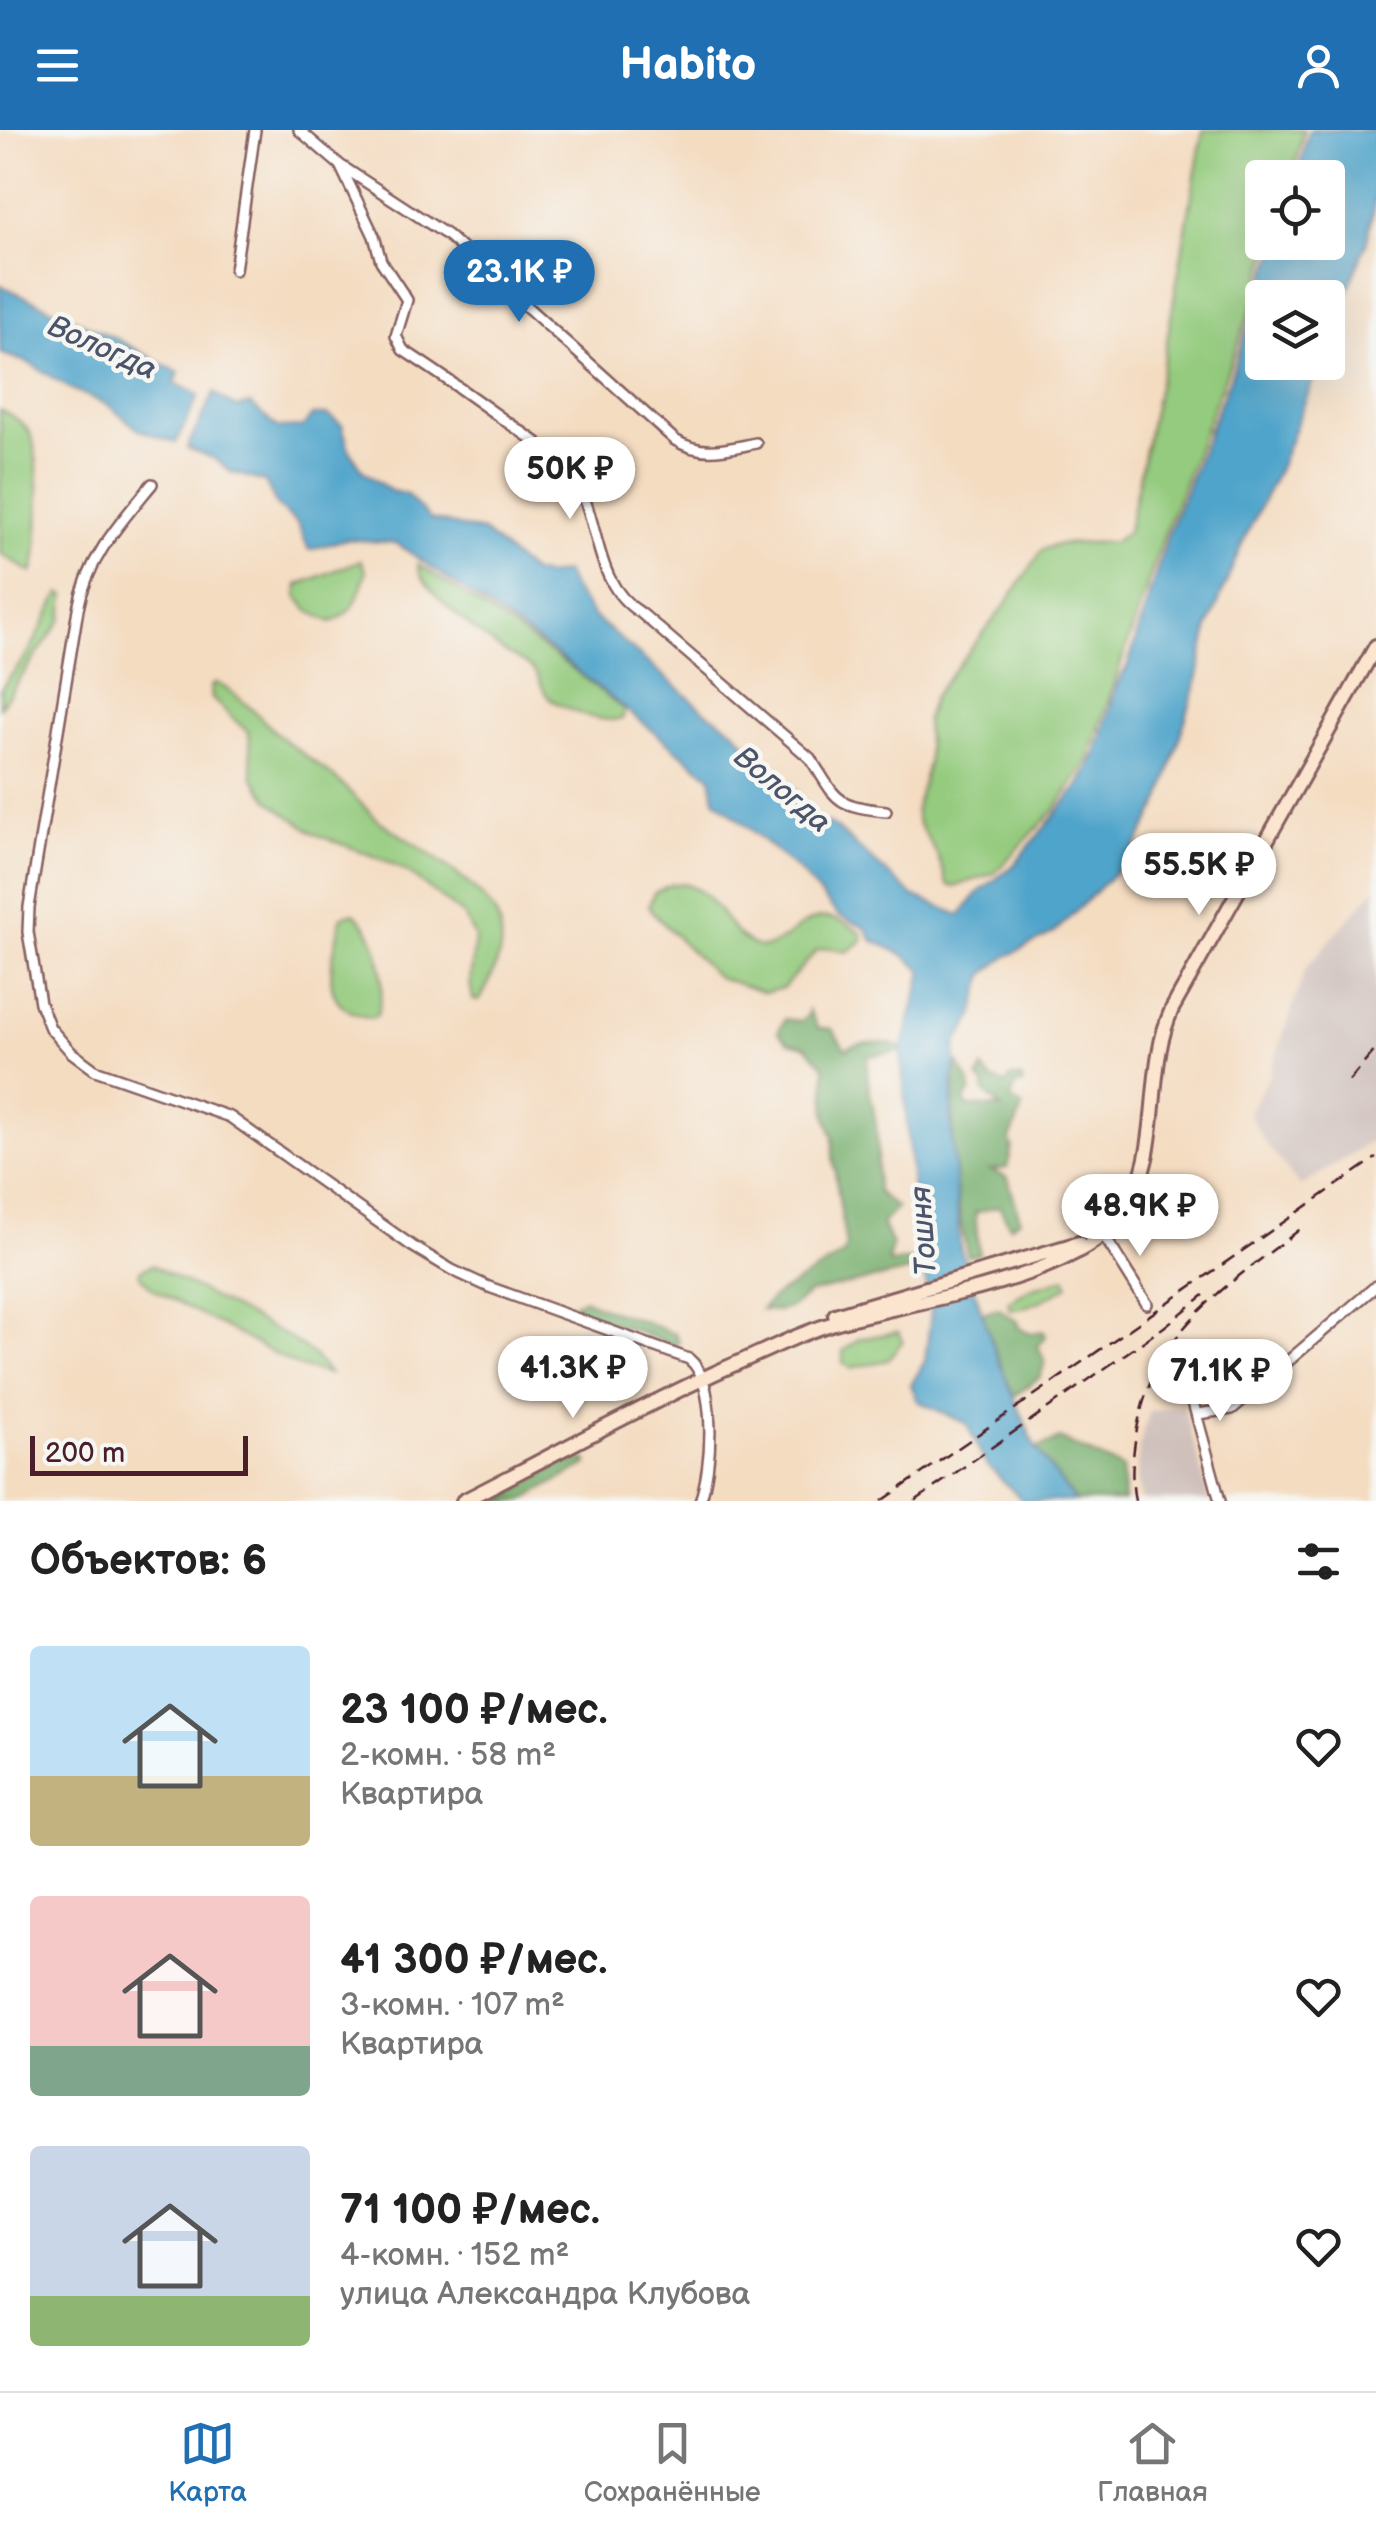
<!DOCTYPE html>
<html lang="ru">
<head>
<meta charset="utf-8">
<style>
	body { margin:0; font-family:"Balsamiq Sans",sans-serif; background:#f6f6f6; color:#222; height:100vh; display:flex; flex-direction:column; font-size:38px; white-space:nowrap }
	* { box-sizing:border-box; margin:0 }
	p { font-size:32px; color:#767676 }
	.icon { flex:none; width:55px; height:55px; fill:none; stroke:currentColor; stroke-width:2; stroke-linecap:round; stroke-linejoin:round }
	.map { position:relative; height:1371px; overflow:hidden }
	.details { display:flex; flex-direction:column; background:#fff; flex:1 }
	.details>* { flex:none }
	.buttons { position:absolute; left:1245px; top:30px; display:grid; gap:20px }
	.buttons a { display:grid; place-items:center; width:100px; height:100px; border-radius:10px; background:#fff; box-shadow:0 10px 40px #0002; font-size:50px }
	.scale { position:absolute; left:30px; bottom:25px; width:218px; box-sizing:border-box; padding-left:10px; border:5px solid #4a1f2b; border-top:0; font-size:28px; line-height:35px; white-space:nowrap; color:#4a1f2b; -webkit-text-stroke:8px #f6f6f2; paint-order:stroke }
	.price { position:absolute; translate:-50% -85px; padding:0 22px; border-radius:35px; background:#fff; color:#222; font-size:32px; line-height:65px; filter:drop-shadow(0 2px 5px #0008) }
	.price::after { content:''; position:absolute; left:50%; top:60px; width:30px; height:22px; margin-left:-15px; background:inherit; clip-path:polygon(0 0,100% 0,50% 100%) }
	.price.on { background:#1f6fb2; color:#fff }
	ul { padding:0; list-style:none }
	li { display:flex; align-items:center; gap:30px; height:250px; padding:0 30px }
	li span { display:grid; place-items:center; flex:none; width:280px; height:200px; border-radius:10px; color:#555 }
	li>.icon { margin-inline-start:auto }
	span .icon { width:120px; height:120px; fill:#fffc; stroke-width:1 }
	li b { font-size:42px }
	h2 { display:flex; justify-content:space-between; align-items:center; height:120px; padding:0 30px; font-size:42px }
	header { display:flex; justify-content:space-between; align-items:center; height:130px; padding:0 30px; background:#1f6fb2; color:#fff; font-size:45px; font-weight:700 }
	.tab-bar { display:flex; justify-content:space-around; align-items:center; height:140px; border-top:2px solid #e0e0e0; background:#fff; font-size:28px; color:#767676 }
	.tab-bar a { display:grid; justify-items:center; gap:5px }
	.tab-bar .on { color:#1f6fb2 }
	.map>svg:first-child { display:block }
</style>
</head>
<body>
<header><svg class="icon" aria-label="menu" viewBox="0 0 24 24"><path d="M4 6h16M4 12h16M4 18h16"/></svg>Habito<svg class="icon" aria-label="person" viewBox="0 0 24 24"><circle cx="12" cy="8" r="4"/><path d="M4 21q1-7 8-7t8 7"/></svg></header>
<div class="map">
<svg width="1376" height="1371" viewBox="0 0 1376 1371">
	<rect width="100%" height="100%" fill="#f6f6f2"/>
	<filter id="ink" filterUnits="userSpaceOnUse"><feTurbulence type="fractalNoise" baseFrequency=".01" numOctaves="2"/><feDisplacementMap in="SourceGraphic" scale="20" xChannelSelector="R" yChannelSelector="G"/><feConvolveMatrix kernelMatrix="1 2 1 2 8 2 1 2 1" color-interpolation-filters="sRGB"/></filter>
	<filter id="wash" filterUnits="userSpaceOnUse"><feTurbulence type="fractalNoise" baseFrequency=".0048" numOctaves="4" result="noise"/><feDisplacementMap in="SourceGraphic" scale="40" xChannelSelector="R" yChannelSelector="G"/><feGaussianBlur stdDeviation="2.25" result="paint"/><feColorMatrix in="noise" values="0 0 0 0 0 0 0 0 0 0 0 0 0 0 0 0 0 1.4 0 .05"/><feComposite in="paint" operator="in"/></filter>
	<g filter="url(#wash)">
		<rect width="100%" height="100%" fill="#f4dcc1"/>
		<!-- industrial -->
		<path fill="#cfc0bb" d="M1376,758v250l-76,49 -39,-50 -12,-24 20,-37 37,-108z
			M1183,1275l27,96h-68l-5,-19 2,-34 10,-36z"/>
		<!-- green -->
		<path fill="#94cb7e" stroke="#6f7554" stroke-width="2.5" d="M1203,0h101l-12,47 -30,1v64l10,1 -20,64 -87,225 -77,229 -32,47 -61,65 -41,14 -6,-2 -11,-31 -19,-31 -3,-12 13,-48 -2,-43 7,-23 73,-93 37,-55 17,-5 54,-2 14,-11 36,-173z
			M0,280c12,6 24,12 30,24 11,20 11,120 2,139l-32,-20z
			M361,430l5,11c-6,22 -11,43 -35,51l-22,-11 -12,-14 1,-12z
			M418,434l154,104 53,43 -3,8c-19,4 -50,-6 -67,-17 -14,-8 -12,-19 -20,-30 -7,-9 -17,-12 -26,-17 -22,-14 -91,-66 -91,-91z
			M60,463l5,2 -3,24 -62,88v-17l28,-36z
			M217,553c23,13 39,30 58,49 19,17 42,31 61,47 16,13 29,31 45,43 30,21 105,64 117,98 10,26 -6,59 -19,81l-6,-1 -3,-18 5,-44 -11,-22 -55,-43 -27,-14 -67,-25 -44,-32 -18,-25 -4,-44 -37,-34 -1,-13z
			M682,753c8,3 15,6 22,11 18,15 32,50 57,53 32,2 46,-57 101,-13v7l-15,11 -18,-4 -12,2 -34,38 -18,5 -48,-16 -66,-66 -2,-6 5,-12 16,-8z
			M354,783c28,24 33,69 23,102l-6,3c-59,-11 -37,-58 -30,-101z
			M152,1135l136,72 25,18 16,19 -30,-7 -146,-78 -13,-13v-6z
			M1066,1148l2,7c-11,9 -45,26 -58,24l-2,-7 22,-13z
			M898,1202l5,9 -15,19 -36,8 -9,-5v-12l16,-12z"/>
		<!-- forest -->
		<path fill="#77af6d" stroke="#60674c" stroke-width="2.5" d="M809,880l9,18 14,1 13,20c17,-8 39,-8 55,-2v4l-32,5c-4,28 8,52 9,80 1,18 -1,37 0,56l20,16 -15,15 10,22 -4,16 2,2 30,-4v5l-6,6 -105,23 -17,14 -12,4 -19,-1 12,-13 71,-43 2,-7 -13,-89v-22l-7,-21 -1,-48 -19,-21 -17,-4 -11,-10 7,-13 15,2 7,-4z
			M958,932l12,21v10l-6,7 3,6 34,2 -17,-17 1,-5 -7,-9 5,-8 9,11 15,4 3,-6h11l2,6 -8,2 -4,14 12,7 -14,35 3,4 -5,22 -17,2 18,8 12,41 -10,7 -11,-20 -24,7 4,41 -11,2c-14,-53 -21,-142 -10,-194z
			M584,1169c18,9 35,15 53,20 10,2 26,12 38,15l4,8 -5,3 -100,-36v-6z
			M994,1179h5l19,13 -1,5 14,6 12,-2 3,5 -8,10 7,16 -5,15 -27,20 -32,-83z
			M1060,1309l62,29 2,33h-49l-39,-52z
			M581,1330h6l1,4 -66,37h-22l58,-35z"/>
		<!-- water -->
		<path fill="#4fa4cb" stroke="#4c627b" stroke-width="2.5" d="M1309,0h67v64l-9,47 -39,101v-44h-66v64l58,1 -40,103 -38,78 -34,84 -11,53 -36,119 -30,56 -76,76 -51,26 -19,16 -13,45 -15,23 -6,78 9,127 36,107 40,95 39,52h-52l-38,-38 -18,-39 -49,-23 -7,-16 14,-24 6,-48 -17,-104 -13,-155 22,-83 -21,-17 -30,-14 -6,-12 -28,-13 -40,-45 -83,-71 -4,-22 -154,-122 -161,-112 -50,-4 -37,11 -11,-26 -21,-18 -12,-24 -34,-10 -16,-13 -28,-11 27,-55 23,15 13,-4 28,24 25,-1 9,-12h16l14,10 7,24 14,22 28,20 15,3 24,25 53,13 48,40 15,4 19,-4 8,17 21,28 110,93 29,19 29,32 27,22 29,37 17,7 78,69 47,19 19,-23 34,-26 68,-83 16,-33 20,-66 11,-19 40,-131 62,-156 48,-135 50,-1v-64l-31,-1z
			M0,155l115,53 64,35 -4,10 24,12 -23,48 -37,-13 -31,-25 -39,-17 -40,-25 -29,-10z"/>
	</g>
	<g filter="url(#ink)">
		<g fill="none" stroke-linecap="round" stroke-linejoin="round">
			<!-- street casing -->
			<g stroke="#866160" stroke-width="14">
				<path id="street" d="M299,0l41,35 107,70 228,205c27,17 51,9 81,3
					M340,35l34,71 7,25 26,39 -11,36 7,14c34,22 68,46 101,70 21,14 44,29 61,47 39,40 22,114 76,146l169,145c27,40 22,48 76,53
					M235,140l20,-140
					M152,354c-32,39 -65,75 -74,125l-49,298 -1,25 12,71 10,25 21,24 24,18 135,47 182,129 40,24 37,17 200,72c29,23 23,110 11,142
					M1103,1104l44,70
					M1180,1225l40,146
					M1198,1284l34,-5 144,-123"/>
			</g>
			<!-- secondary casing -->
			<g stroke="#866160" stroke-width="18">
				<path id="secondary" d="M835,1185l244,-72
					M463,1371c87,-44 174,-93 263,-133 40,-17 77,-37 119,-48 75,-20 233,-42 278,-106 42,-60 20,-141 49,-205l204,-363"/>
			</g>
			<!-- street -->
			<use href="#street" stroke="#fff" stroke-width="9"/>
			<!-- secondary -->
			<use href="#secondary" stroke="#fbe5cf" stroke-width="12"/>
			<!-- rail -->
			<path stroke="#4a1f2b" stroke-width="2.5" stroke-dasharray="15 8" stroke-linecap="butt" d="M1349,951l27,-32
				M882,1371l494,-343
				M915,1371l249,-174 40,-32
				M1135,1371c-5,-25 -2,-52 3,-77 20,-99 92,-140 165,-197"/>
		</g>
	</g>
	<g text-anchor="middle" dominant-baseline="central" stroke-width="9" stroke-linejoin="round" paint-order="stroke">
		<!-- water labels -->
		<g font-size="30" font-style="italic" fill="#4c546b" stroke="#f6f6f2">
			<text transform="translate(102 218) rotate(24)">Вологда</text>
			<text transform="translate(782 660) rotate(40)">Вологда</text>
			<text transform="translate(924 1101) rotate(-94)">Тошня</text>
		</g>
	</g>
</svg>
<div class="buttons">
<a><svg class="icon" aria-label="locate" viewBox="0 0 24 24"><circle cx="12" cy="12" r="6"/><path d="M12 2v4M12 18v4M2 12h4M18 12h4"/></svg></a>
<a><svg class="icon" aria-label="layers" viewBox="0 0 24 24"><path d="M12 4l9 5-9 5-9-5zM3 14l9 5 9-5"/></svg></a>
</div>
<div class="scale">200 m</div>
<b class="price on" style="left:519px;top:195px">23.1K ₽</b>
<b class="price" style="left:570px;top:392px">50K ₽</b>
<b class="price" style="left:1199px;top:788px">55.5K ₽</b>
<b class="price" style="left:1140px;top:1129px">48.9K ₽</b>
<b class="price" style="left:573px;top:1291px">41.3K ₽</b>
<b class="price" style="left:1220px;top:1294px">71.1K ₽</b>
</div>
<section class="details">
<h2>Объектов: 6<svg class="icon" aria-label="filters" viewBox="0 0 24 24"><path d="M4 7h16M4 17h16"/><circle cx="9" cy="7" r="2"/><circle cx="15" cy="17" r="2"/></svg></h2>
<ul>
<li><span style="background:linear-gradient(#bfe0f5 65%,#c2b280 0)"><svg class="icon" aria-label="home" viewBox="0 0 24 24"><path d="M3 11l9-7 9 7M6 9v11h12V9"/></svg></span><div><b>23 100 ₽/мес.</b><p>2-комн. · 58 m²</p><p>Квартира</p></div><svg class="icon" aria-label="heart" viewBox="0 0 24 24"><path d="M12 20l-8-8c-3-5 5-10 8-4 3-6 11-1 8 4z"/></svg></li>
<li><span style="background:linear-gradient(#f6c9c9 75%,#7fa58c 0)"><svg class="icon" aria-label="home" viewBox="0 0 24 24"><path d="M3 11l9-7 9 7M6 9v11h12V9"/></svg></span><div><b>41 300 ₽/мес.</b><p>3-комн. · 107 m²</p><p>Квартира</p></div><svg class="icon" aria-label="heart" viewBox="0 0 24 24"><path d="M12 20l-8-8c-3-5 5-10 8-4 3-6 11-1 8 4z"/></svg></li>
<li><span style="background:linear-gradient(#c9d6e8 75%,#8fb573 0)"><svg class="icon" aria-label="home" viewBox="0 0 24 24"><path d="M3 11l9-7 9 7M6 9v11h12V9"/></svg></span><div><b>71 100 ₽/мес.</b><p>4-комн. · 152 m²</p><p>улица Александра Клубова</p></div><svg class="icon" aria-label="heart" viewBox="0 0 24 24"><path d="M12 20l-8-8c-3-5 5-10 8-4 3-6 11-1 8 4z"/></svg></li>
</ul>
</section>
<nav class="tab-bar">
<a class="on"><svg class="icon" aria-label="map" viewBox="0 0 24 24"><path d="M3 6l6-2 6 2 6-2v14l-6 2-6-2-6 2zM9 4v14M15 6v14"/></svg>Карта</a>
<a><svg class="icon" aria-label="saved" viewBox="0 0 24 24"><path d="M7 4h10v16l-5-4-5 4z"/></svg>Сохранённые</a>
<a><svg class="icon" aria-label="home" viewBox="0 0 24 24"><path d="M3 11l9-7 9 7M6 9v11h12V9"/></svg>Главная</a>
</nav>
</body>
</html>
